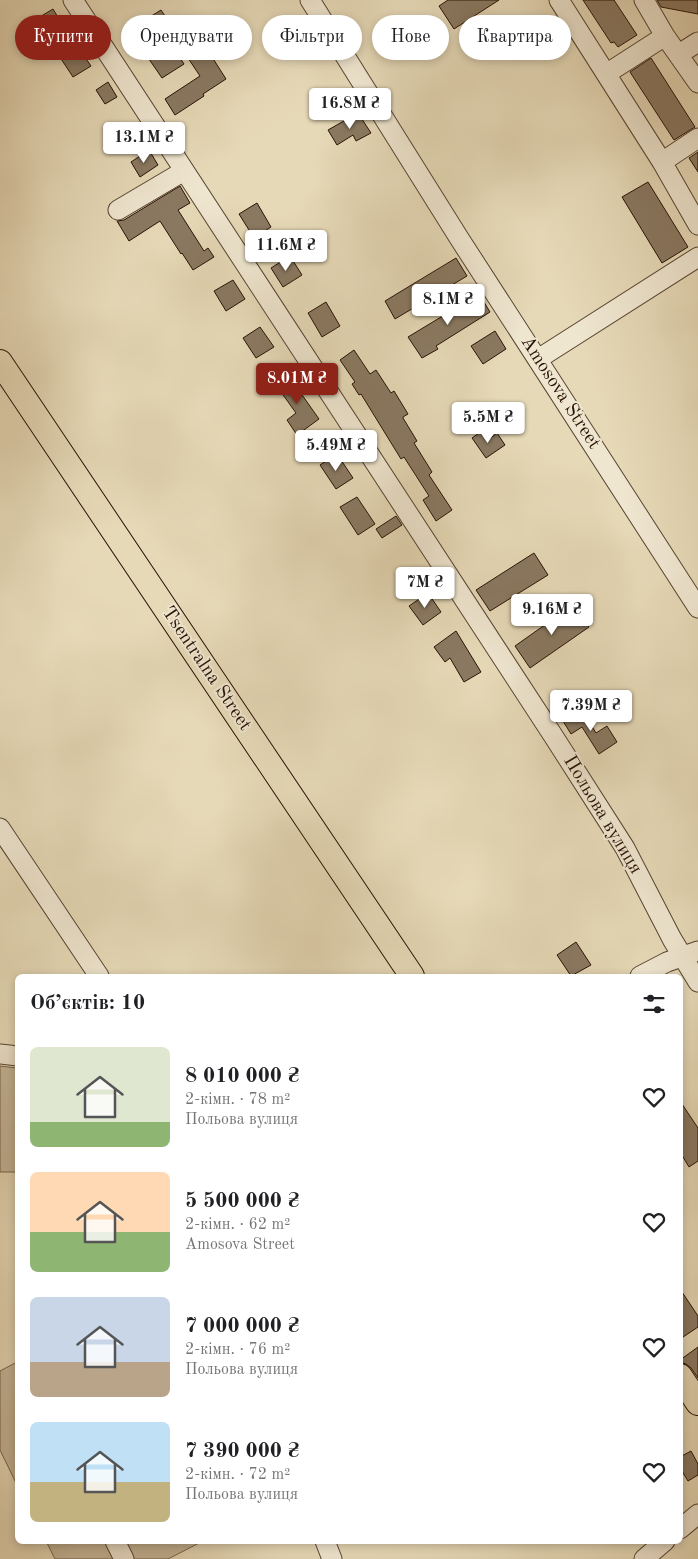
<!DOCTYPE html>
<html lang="uk">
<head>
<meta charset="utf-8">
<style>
	body { margin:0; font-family:"Old Standard TT",serif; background:#f6f6f6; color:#202124; height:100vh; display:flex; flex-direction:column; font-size:19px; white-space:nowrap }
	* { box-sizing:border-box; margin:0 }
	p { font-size:16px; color:#757577 }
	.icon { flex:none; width:28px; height:28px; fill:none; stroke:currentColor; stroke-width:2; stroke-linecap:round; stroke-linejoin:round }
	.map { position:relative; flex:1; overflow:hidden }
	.side { position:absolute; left:15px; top:974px; width:668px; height:570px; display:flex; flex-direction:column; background:#fff; border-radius:8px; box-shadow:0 2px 8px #0003 }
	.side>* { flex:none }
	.guide { position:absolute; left:15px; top:15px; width:669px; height:45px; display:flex; gap:10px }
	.price { position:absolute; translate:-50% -42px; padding:0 11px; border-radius:5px; background:#fff; color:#222; font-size:16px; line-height:32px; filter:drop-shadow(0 1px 2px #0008) }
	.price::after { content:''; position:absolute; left:50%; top:30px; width:15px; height:11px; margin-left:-8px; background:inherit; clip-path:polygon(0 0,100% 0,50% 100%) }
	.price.selected { background:#8f2418; color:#fff }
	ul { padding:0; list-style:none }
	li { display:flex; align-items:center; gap:15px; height:125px; padding:0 15px }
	li span { display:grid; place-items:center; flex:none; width:140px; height:100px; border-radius:8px; color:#555 }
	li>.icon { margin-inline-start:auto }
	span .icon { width:60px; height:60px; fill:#fffc; stroke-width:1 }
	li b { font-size:21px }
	h2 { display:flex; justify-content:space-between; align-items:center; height:60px; padding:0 15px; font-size:21px }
	.tag { padding:0 18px; border-radius:22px; background:#fff; box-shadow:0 2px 8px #0003; font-size:18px; line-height:45px }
	.tag.selected { background:#8f2418; color:#fff }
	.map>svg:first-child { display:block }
</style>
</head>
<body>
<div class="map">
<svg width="698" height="1559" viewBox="0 0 698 1559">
	<rect width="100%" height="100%" fill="#e6d9b7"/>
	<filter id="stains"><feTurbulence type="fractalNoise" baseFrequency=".004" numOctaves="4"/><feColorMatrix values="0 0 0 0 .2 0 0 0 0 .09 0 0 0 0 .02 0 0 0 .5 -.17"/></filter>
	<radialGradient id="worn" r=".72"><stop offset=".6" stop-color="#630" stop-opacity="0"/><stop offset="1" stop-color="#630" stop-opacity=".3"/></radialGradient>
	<!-- green -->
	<path fill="#c6b799" stroke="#76644f" d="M0,1066l17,2v104h-17z
		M17,1362v123l-17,-35v-79z
		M46,1541h157l-35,18h-113z"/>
	<!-- building -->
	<path fill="#8a7962" stroke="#271205" d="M448,0h51l-45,29 -15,-23z
		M583,0h31l23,35 -19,12 -4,-5 -3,1z
		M657,0h41v14l-37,-7z
		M53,9l6,10 -6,4 14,21 6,-4 18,26 -18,11 -25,-38 -2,2 -13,-20z
		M161,10l10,15 -9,6 22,33 -22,14 -33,-48z
		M205,46l21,33 -23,15 1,2 -29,19 -10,-16 35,-23 -12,-18z
		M651,58l44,69 -21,13 -44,-68z
		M108,82l9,15 -12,7 -9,-14z
		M358,113l13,20 -15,8 -3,-6 -16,10 -9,-15z
		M149,150l9,15 -18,12 -9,-15z
		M698,152v20l-9,-14z
		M648,182l40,65 -26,16 -40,-66z
		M180,186l10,17 -12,7 26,41 4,-3 6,9 -21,13 -11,-17 -1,1 -21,-33 -31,20 -12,-20 7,-1z
		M257,203l14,24 -17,11 -15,-24z
		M290,256l12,19 -19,12 -12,-19z
		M456,258l11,18 -72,43 -10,-18z
		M233,280l12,19 -19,12 -12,-20z
		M479,294l11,18 -54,34 2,3 -16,9 -14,-21z
		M326,302l14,24 -18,11 -14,-24z
		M260,327l14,20 -18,11 -13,-20z
		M495,331l11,18 -23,15 -12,-18z
		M354,350l16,24 6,-4 15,23 3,-2 14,23 -5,3v1l14,23 -3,2 18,29 -3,3 23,35 -16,11 -13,-21 6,-4 -25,-39 -3,2 -40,-65 -2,1 -7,-11 3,-2 -15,-22z
		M293,374l11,15 -4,3 19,27 -22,16 -10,-15 9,-7 -20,-28z
		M482,431l6,9 9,-7 8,12 -19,13 -14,-20z
		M337,454l16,24 -17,11 -16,-24z
		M357,497l18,27 -17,11 -18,-28z
		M396,516l6,9 -20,13 -6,-9z
		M534,553l14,22 -58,36 -14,-21z
		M428,593l13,19 -18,13 -14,-19z
		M573,605l16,22 -59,41 -15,-22z
		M456,631l25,41 -17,10 -14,-24 -5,4 -11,-15z
		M582,710l14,23 11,-7 10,16 -18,12 -17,-27 -11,7 -8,-13z
		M576,942l15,23 -20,11 -14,-21z
		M680,1101l18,27v33l-9,6 -9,-15z
		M680,1289l18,27v11l-18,12z
		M698,1347v31l-7,-10 -5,-4 -6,-2v-2z
		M691,1451l7,13v11l-10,6 -8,-13v-11z"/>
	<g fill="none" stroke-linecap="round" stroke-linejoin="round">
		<!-- minor casing -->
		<g stroke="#574432" stroke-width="21">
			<path id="minor" d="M73,0l481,737 71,111 47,91 26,43
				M310,0l149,238 239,370
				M559,0l103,162 36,63
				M644,0l21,36 33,47
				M679,54l19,-12
				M606,74l59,-38
				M662,162l36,-24
				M118,210l66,-39
				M538,359l160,-102
				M0,828l99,148
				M640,976l27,-14 31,-11
				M0,1054l18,2
				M680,1529l18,-15
				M115,1541l9,18
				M325,1541l7,18
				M644,1559l21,-18"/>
		</g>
		<!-- major casing -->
		<g stroke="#271205" stroke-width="26">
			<path id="major" d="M0,362l412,614
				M680,1376l18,27"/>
		</g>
		<!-- minor -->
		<use href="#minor" stroke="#efe6d0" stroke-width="19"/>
		<!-- major -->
		<use href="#major" stroke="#e6d9b7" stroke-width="24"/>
	</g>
	<g text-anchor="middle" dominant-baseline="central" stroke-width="4" stroke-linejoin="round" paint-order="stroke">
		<!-- street labels -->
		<g font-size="19" fill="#271205" stroke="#efe6d0">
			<text transform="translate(560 393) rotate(57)">Amosova Street</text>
			<text transform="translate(206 669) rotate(56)">Tsentralna Street</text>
			<text transform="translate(602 815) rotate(59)">Польова вулиця</text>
		</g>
	</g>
	<rect width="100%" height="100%" filter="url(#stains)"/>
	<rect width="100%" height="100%" fill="url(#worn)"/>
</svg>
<b class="price" style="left:350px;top:130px">16.8M ₴</b>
<b class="price" style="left:144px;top:164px">13.1M ₴</b>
<b class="price" style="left:286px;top:272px">11.6M ₴</b>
<b class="price" style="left:448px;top:326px">8.1M ₴</b>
<b class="price selected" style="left:297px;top:405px">8.01M ₴</b>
<b class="price" style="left:488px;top:444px">5.5M ₴</b>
<b class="price" style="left:336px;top:472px">5.49M ₴</b>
<b class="price" style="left:425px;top:609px">7M ₴</b>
<b class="price" style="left:552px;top:636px">9.16M ₴</b>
<b class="price" style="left:591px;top:732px">7.39M ₴</b>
<div class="guide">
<a class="tag selected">Купити</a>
<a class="tag">Орендувати</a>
<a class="tag">Фільтри</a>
<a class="tag">Нове</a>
<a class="tag">Квартира</a>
</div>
<section class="side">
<h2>Об’єктів: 10<svg class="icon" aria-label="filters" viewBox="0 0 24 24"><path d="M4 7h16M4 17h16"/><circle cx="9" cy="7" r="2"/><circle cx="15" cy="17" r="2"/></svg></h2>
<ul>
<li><span style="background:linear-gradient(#dfe7d0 75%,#8fb573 0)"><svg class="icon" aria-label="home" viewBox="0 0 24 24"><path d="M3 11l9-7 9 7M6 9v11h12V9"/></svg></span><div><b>8 010 000 ₴</b><p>2-кімн. · 78 m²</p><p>Польова вулиця</p></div><svg class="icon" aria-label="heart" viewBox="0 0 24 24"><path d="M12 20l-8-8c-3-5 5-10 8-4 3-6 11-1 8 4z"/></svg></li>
<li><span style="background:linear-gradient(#ffd9b3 60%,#8fb573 0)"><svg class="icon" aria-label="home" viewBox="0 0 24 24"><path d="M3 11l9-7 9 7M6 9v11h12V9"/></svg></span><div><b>5 500 000 ₴</b><p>2-кімн. · 62 m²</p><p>Amosova Street</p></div><svg class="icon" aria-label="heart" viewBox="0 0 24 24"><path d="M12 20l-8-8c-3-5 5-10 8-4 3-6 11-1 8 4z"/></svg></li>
<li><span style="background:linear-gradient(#c9d6e8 65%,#b9a48a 0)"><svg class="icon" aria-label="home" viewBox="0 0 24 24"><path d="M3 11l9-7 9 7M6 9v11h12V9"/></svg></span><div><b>7 000 000 ₴</b><p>2-кімн. · 76 m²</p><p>Польова вулиця</p></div><svg class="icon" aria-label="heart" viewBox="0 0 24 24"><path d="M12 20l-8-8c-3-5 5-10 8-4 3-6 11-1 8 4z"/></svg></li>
<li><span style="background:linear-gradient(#bfe0f5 60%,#c2b280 0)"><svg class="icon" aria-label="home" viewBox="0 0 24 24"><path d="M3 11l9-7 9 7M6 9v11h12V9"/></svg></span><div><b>7 390 000 ₴</b><p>2-кімн. · 72 m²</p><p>Польова вулиця</p></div><svg class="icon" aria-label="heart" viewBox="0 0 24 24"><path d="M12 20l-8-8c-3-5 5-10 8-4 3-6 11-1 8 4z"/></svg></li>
</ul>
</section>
</div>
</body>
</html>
